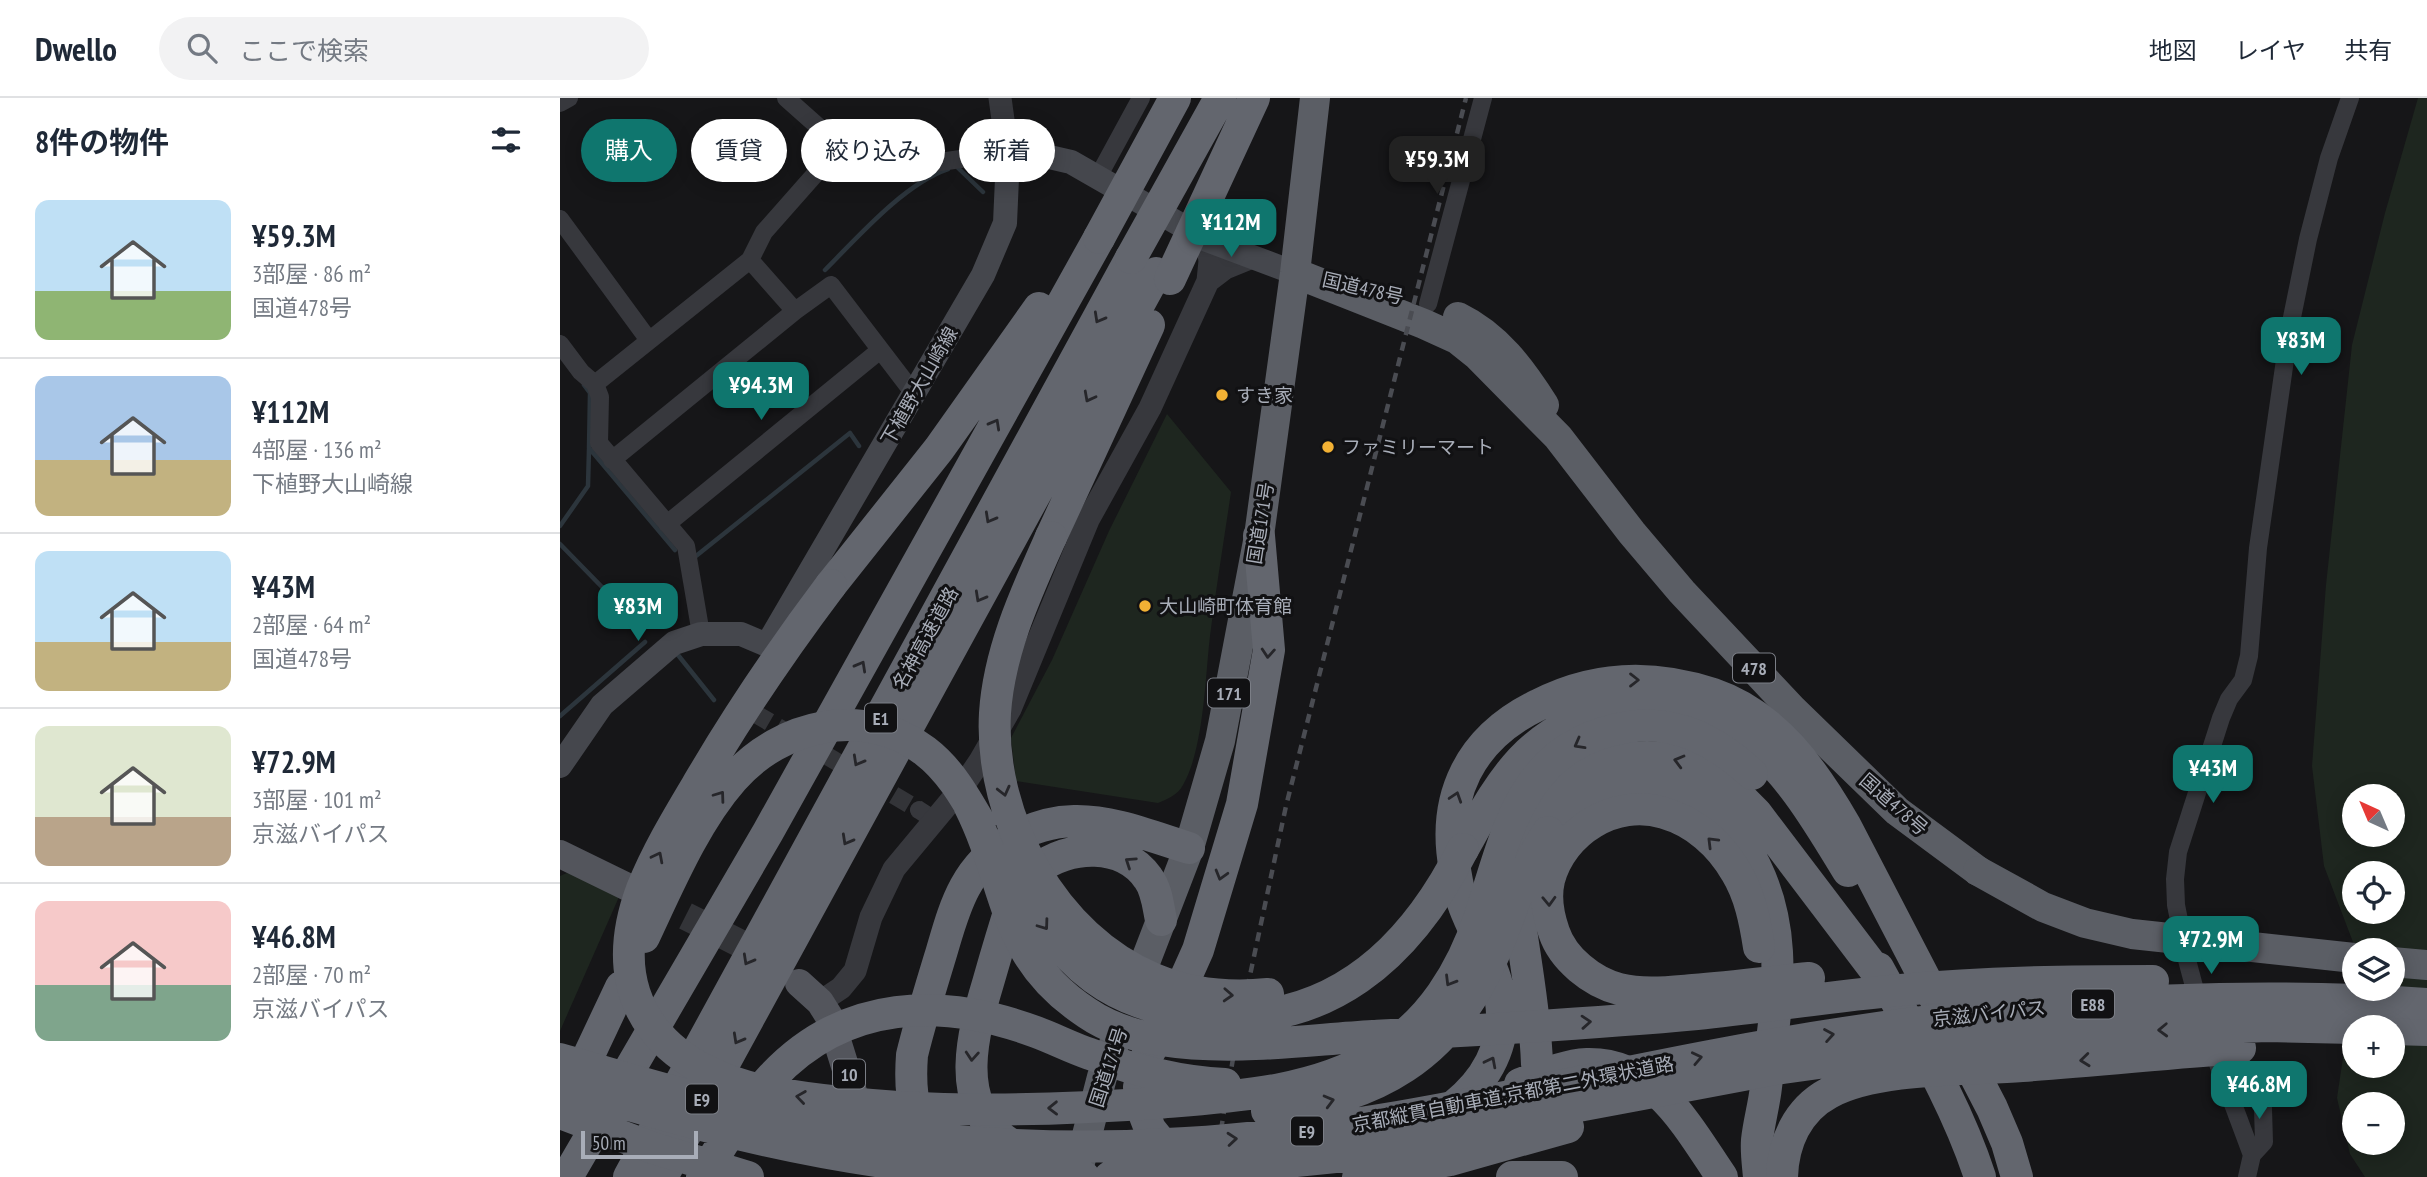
<!DOCTYPE html>
<html lang="ja">
<head>
<meta charset="utf-8">
<style>
	body { margin:0; font-family:"PT Sans Narrow","Noto Sans JP",sans-serif; background:#f2f2f3; color:#1f2937; height:100vh; display:flex; flex-direction:column; font-size:26px; white-space:nowrap }
	* { box-sizing:border-box; margin:0 }
	p { font-size:23px; color:#747a83 }
	.icon { flex:none; width:38px; height:38px; fill:none; stroke:currentColor; stroke-width:2; stroke-linecap:round; stroke-linejoin:round }
	.map { position:relative; flex:1; overflow:hidden }
	.side { display:flex; flex-direction:column; background:#fff; width:560px }
	.side>* { flex:none }
	.banner { position:absolute; left:21px; top:21px; width:665px; height:63px; display:flex; gap:14px }
	.needle { width:46px; rotate:316deg }
	.tools { position:absolute; left:1782px; top:686px; display:grid; gap:14px }
	.tools a { display:grid; place-items:center; width:63px; height:63px; border-radius:50%; background:#fff; box-shadow:0 4px 18px #0003; font-size:35px }
	.scale { position:absolute; left:21px; bottom:18px; width:117px; box-sizing:border-box; padding-left:7px; border:4px solid #a8adb8; border-top:0; font-size:19px; line-height:24px; white-space:nowrap; color:#a8adb8; -webkit-text-stroke:5px #111113; paint-order:stroke }
	.price { position:absolute; translate:-50% -60px; padding:0 16px; border-radius:14px; background:#0f766e; color:#fff; font-size:23px; line-height:46px; filter:drop-shadow(0 2px 4px #0008) }
	.price::after { content:''; position:absolute; left:50%; top:42px; width:21px; height:16px; margin-left:-10px; background:inherit; clip-path:polygon(0 0,100% 0,50% 100%) }
	.price.active { background:#222; color:#fff }
	ul { padding:0; list-style:none }
	li { display:flex; align-items:center; gap:21px; height:175px; padding:0 35px }
	li+li { border-top:2px solid #e0e1e3 }
	li span { display:grid; place-items:center; flex:none; width:196px; height:140px; border-radius:14px; color:#555 }
	li>.icon { margin-inline-start:auto }
	span .icon { width:84px; height:84px; fill:#fffc; stroke-width:1 }
	li b { font-size:30px }
	h2 { display:flex; justify-content:space-between; align-items:center; height:84px; padding:0 35px; font-size:30px }
	.chip { padding:0 24px; border-radius:32px; background:#fff; box-shadow:0 4px 18px #0003; font-size:24px; line-height:63px }
	.chip.active { background:#0f766e; color:#fff }
	header { display:flex; align-items:center; gap:42px; box-sizing:border-box; height:98px; padding:0 35px; background:#fff; border-bottom:2px solid #e0e1e3 }
	header strong { font-size:33px }
	nav { display:flex; gap:38px; margin-inline-start:auto; font-size:24px }
	.search { width:490px; height:63px; background:#f2f2f3; display:flex; align-items:center; gap:18px; box-sizing:border-box; padding:0 24px; border-radius:38px; color:#747a83; font-size:26px }
	main { display:flex; flex:1; min-height:0 }
	.map>svg:first-child { display:block }
</style>
</head>
<body>
<header>
<strong>Dwello</strong>
<div class="search"><svg class="icon" aria-label="search" viewBox="0 0 24 24"><circle cx="10" cy="10" r="6"/><path d="M15 15l6 6"/></svg>ここで検索</div>
<nav><a>地図</a><a>レイヤ</a><a>共有</a></nav>
</header>
<main>
<section class="side">
<h2>8件の物件<svg class="icon" aria-label="filters" viewBox="0 0 24 24"><path d="M4 7h16M4 17h16"/><circle cx="9" cy="7" r="2"/><circle cx="15" cy="17" r="2"/></svg></h2>
<ul>
<li><span style="background:linear-gradient(#bfe0f5 65%,#8fb573 0)"><svg class="icon" aria-label="home" viewBox="0 0 24 24"><path d="M3 11l9-7 9 7M6 9v11h12V9"/></svg></span><div><b>¥59.3M</b><p>3部屋 · 86 m²</p><p>国道478号</p></div></li>
<li><span style="background:linear-gradient(#a9c7e8 60%,#c2b280 0)"><svg class="icon" aria-label="home" viewBox="0 0 24 24"><path d="M3 11l9-7 9 7M6 9v11h12V9"/></svg></span><div><b>¥112M</b><p>4部屋 · 136 m²</p><p>下植野大山崎線</p></div></li>
<li><span style="background:linear-gradient(#bfe0f5 65%,#c2b280 0)"><svg class="icon" aria-label="home" viewBox="0 0 24 24"><path d="M3 11l9-7 9 7M6 9v11h12V9"/></svg></span><div><b>¥43M</b><p>2部屋 · 64 m²</p><p>国道478号</p></div></li>
<li><span style="background:linear-gradient(#dfe7d0 65%,#b9a48a 0)"><svg class="icon" aria-label="home" viewBox="0 0 24 24"><path d="M3 11l9-7 9 7M6 9v11h12V9"/></svg></span><div><b>¥72.9M</b><p>3部屋 · 101 m²</p><p>京滋バイパス</p></div></li>
<li><span style="background:linear-gradient(#f6c9c9 60%,#7fa58c 0)"><svg class="icon" aria-label="home" viewBox="0 0 24 24"><path d="M3 11l9-7 9 7M6 9v11h12V9"/></svg></span><div><b>¥46.8M</b><p>2部屋 · 70 m²</p><p>京滋バイパス</p></div></li>
</ul>
</section>
<div class="map">
<svg width="1867" height="1079" viewBox="0 0 1867 1079">
	<rect width="100%" height="100%" fill="#161618"/>
	<!-- green -->
	<path fill="#1e261f" fill-rule="evenodd" d="M1858,0h9v1079h-62l-15,-23 -13,-56 17,-115v6h38v-39h-36l-32,-84 -12,-100 14,-181 26,-240 33,-132zM1794,698h38v39h-38zM1794,775h38v39h-38zM1794,929h38v39h-38zM1794,1006h38v39h-38z
		M607,316l64,78c-7,48 -15,96 -21,144 -5,43 -6,112 -27,149 -5,10 -16,14 -25,18l-142,-22 -5,-43 41,-78 57,-129z
		M7,775l55,17 -62,141v-155z"/>
	<g fill="none" stroke-linecap="round" stroke-linejoin="round">
		<!-- stream -->
		<path stroke="#2c353c" stroke-width="4.5" d="M396,68l27,26
			M265,172c33,-33 79,-86 123,-101
			M24,287l6,8 -1,55 86,102
			M0,428l28,-40 1,-37
			M0,446l83,85
			M136,458l154,-123 9,13
			M118,557l36,45
			M0,618l85,-74"/>
		<!-- minor-tunnel -->
		<path stroke="#333438" stroke-width="18" stroke-dasharray="18 9" stroke-linecap="butt" d="M194,615l165,97"/>
		<!-- primary-tunnel -->
		<path stroke="#333438" stroke-width="28" stroke-dasharray="28 14" stroke-linecap="butt" d="M88,799l109,55 14,11"/>
		<!-- minor -->
		<path stroke="#37383d" stroke-width="18" d="M226,0l54,48 34,22 18,1 96,-14 20,1
			M0,5l9,-5
			M538,79l43,-79
			M0,121l88,120
			M190,162l14,-28 76,-86
			M868,206l55,-206
			M0,246l21,28 14,12 5,13 -1,46 87,103 15,88
			M35,286l155,-124 45,51 36,-26 84,110
			M52,362l183,-149
			M107,426l212,-173
			M359,712l14,9
			M1639,907l-12,-45 -11,-55 -1,-26 3,-27 43,-134 8,-19 14,-19 6,-24 9,-108 31,-216 19,-93 21,-81 21,-60
			M1651,947l41,110 -5,22
			M1692,1057l12,-13 -2,-66"/>
		<!-- tertiary -->
		<path stroke="#37383d" stroke-width="23" d="M440,0l8,58
			M648,183l17,-13 27,-11
			M260,904l21,-14 14,-17 16,-54 23,-48 69,-83 17,-25 30,-52 78,-189 62,-112 58,-127 2,-20 -3,-21"/>
		<!-- secondary -->
		<path stroke="#45474d" stroke-width="24" d="M0,668l42,-61 72,-62 27,-9h40l26,11 216,-370 22,-52 3,-67h37l26,6 136,78 88,33"/>
		<!-- primary -->
		<path stroke="#53555c" stroke-width="28" d="M0,756l88,43
			M239,885l21,19 10,16 33,106"/>
		<!-- trunk -->
		<path stroke="#5b5e65" stroke-width="30" d="M735,175l129,51 33,15 20,16 81,82 74,96 50,59 110,117 105,102 81,60
			M898,219c39,19 63,52 86,88
			M1832,864l35,3
			M572,898l57,-148 31,-107 39,-205 36,-263 20,-175
			M518,1072l24,-93 15,-41"/>
		<!-- motorway -->
		<path stroke="#63666e" stroke-width="32" d="M491,439l98,-212
			M271,487l108,-136 100,-141
			M988,734c36,-38 70,-53 124,-41 28,6 55,28 71,53 50,79 34,155 23,243 -2,18 -7,35 -9,53 -1,12 1,25 2,37
			M903,751c17,-30 34,-63 58,-89 59,-61 153,-75 223,-23 44,32 76,88 104,134
			M1318,870c37,68 78,135 102,209
			M1832,931l35,1
			M977,966c-1,-34 -6,-67 -11,-101 -5,-34 -13,-72 -4,-106 6,-25 19,-46 37,-64 16,-17 41,-30 65,-34 56,-9 94,14 132,54l132,174
			M960,986c21,-8 44,-19 67,-20 68,-2 102,65 135,113
			M12,993l49,-104
			M882,1017c33,-23 57,-52 60,-94 2,-41 -24,-78 -38,-115 -5,-11 -7,-24 -9,-36 -14,-74 15,-132 83,-165 56,-29 115,-31 175,-11 62,21 101,77 132,131l147,283 15,35 10,34
			M364,1033c-13,-24 -14,-49 -12,-76 8,-33 18,-65 28,-98 7,-23 13,-48 25,-70 21,-39 65,-65 109,-66 38,-1 79,16 115,27
			M466,1056c-8,-5 -16,-9 -23,-15 -49,-39 -30,-106 -15,-156 8,-28 16,-55 25,-83 7,-10 13,-22 23,-30 33,-26 87,-28 112,8 9,12 10,28 13,42
			M623,1057l-21,-11 -12,-15 -10,-26 -1,-16 7,-29 18,-32 34,-76 44,-146 27,-154 -10,-114
			M7,1079l201,-345 331,-594
			M69,1079l502,-919
			M102,1079l494,-904
			M952,1079h50"/>
		<!-- rail -->
		<path stroke="#4a4c52" stroke-width="4.5" stroke-dasharray="9 7" stroke-linecap="butt" d="M653,1079l23,-136 50,-235 180,-708"/>
		<!-- trunk-bridge -->
		<path stroke="#5b5e65" stroke-width="30" d="M1418,773l65,36 42,16 47,11 222,24"/>
		<!-- motorway-bridge -->
		<path stroke="#63666e" stroke-width="32" d="M539,140l76,-140
			M571,160l89,-160
			M610,181l84,-181
			M491,439c-25,56 -52,114 -56,176 -6,106 59,225 159,266 36,15 76,19 114,15
			M271,487c-46,61 -89,124 -128,190 -22,37 -45,74 -61,114 -44,117 28,187 139,205 123,20 252,18 376,9 75,-6 156,-10 222,-50 51,-30 83,-82 101,-137 28,-86 42,-172 148,-189 49,-8 89,15 124,47
			M409,707c41,81 31,151 118,208 22,15 48,23 74,27 69,11 143,0 212,-4 108,-6 217,-12 324,-22 68,-7 136,-18 204,-24 84,-8 168,-9 252,-9
			M444,763c26,43 50,87 90,117 31,23 67,33 104,37 128,16 211,-59 265,-166
			M84,839c25,-53 51,-115 89,-158 48,-55 132,-74 192,-28 25,19 40,46 55,72
			M1199,849c-4,-26 -9,-52 -23,-75 -16,-28 -41,-50 -72,-59 -49,-15 -102,18 -115,67 -4,17 -1,35 5,52 9,27 38,50 65,57 24,6 49,3 74,1 39,-3 77,-8 116,-12
			M0,961c48,14 97,29 146,41 156,38 320,54 480,43 178,-11 350,-54 524,-87 236,-45 476,-69 717,-52
			M0,986c118,37 240,70 364,83 53,6 107,8 160,10
			M707,1013c108,-11 183,-54 227,-157 18,-41 28,-84 54,-122
			M0,1015l90,34 98,30
			M142,1079c21,-34 42,-70 70,-100 73,-78 170,-80 264,-45 19,7 36,16 54,22 43,16 89,28 135,30
			M550,1079l70,-4 175,-18 191,-43 91,-17 138,-26 130,-18 112,-12 126,-8 124,-5 87,2
			M798,1079l92,-17 118,-33
			M1222,1079c1,-34 15,-67 47,-84 47,-26 139,-23 193,-27 73,-5 146,-13 218,-18"/>
	</g>
	<!-- one-way arrows -->
	<defs><path id="oneway-chevron" d="M-2-3.5L2.5 0L-2 3.5" fill="none" stroke-width="1.6" stroke-linecap="round" stroke-linejoin="round" transform="scale(1.75)"/></defs>
	<g stroke="#26262a">
		<use href="#oneway-chevron" transform="translate(539 220) rotate(119)"/>
		<use href="#oneway-chevron" transform="translate(529 299) rotate(118)"/>
		<use href="#oneway-chevron" transform="translate(435 326) rotate(-61)"/>
		<use href="#oneway-chevron" transform="translate(430 420) rotate(119)"/>
		<use href="#oneway-chevron" transform="translate(420 499) rotate(119)"/>
		<use href="#oneway-chevron" transform="translate(708 555) rotate(94)"/>
		<use href="#oneway-chevron" transform="translate(301 568) rotate(-61)"/>
		<use href="#oneway-chevron" transform="translate(1074 582)"/>
		<use href="#oneway-chevron" transform="translate(1019 646) rotate(151)"/>
		<use href="#oneway-chevron" transform="translate(298 663) rotate(119)"/>
		<use href="#oneway-chevron" transform="translate(1119 663) rotate(-165)"/>
		<use href="#oneway-chevron" transform="translate(444 693) rotate(76)"/>
		<use href="#oneway-chevron" transform="translate(160 698) rotate(-54)"/>
		<use href="#oneway-chevron" transform="translate(896 699) rotate(-72)"/>
		<use href="#oneway-chevron" transform="translate(287 742) rotate(119)"/>
		<use href="#oneway-chevron" transform="translate(1152 744) rotate(-135)"/>
		<use href="#oneway-chevron" transform="translate(98 759) rotate(-63)"/>
		<use href="#oneway-chevron" transform="translate(570 764) rotate(-146)"/>
		<use href="#oneway-chevron" transform="translate(661 777) rotate(106)"/>
		<use href="#oneway-chevron" transform="translate(989 803) rotate(88)"/>
		<use href="#oneway-chevron" transform="translate(484 827) rotate(54)"/>
		<use href="#oneway-chevron" transform="translate(188 862) rotate(119)"/>
		<use href="#oneway-chevron" transform="translate(890 883) rotate(121)"/>
		<use href="#oneway-chevron" transform="translate(668 897) rotate(3)"/>
		<use href="#oneway-chevron" transform="translate(1026 924) rotate(-4)"/>
		<use href="#oneway-chevron" transform="translate(1603 932) rotate(178)"/>
		<use href="#oneway-chevron" transform="translate(1269 937) rotate(-10)"/>
		<use href="#oneway-chevron" transform="translate(178 941) rotate(119)"/>
		<use href="#oneway-chevron" transform="translate(412 958) rotate(94)"/>
		<use href="#oneway-chevron" transform="translate(1137 960) rotate(-12)"/>
		<use href="#oneway-chevron" transform="translate(1525 962) rotate(174)"/>
		<use href="#oneway-chevron" transform="translate(931 964) rotate(-63)"/>
		<use href="#oneway-chevron" transform="translate(241 999) rotate(-172)"/>
		<use href="#oneway-chevron" transform="translate(769 1003) rotate(-15)"/>
		<use href="#oneway-chevron" transform="translate(493 1010) rotate(179)"/>
		<use href="#oneway-chevron" transform="translate(672 1041) rotate(-5)"/>
	</g>
	<!-- markers -->
	<g fill="#f2b134" stroke="#111113" stroke-width="2.5">
		<circle cx="662" cy="297" r="7"/>
		<circle cx="768" cy="349" r="7"/>
		<circle cx="585" cy="508" r="7"/>
	</g>
	<g text-anchor="middle" dominant-baseline="central" stroke-width="6" stroke-linejoin="round" paint-order="stroke">
		<!-- shield labels -->
		<g fill="#111113" stroke="#7b7e86" stroke-width="2">
			<rect x="1173" y="555.5" width="42" height="29" rx="5"/>
			<rect x="648" y="580.5" width="42" height="29" rx="5"/>
			<rect x="305" y="605.5" width="32" height="29" rx="5"/>
			<rect x="1512" y="891.5" width="42" height="29" rx="5"/>
			<rect x="273" y="961.5" width="32" height="29" rx="5"/>
			<rect x="126" y="986.5" width="32" height="29" rx="5"/>
			<rect x="731" y="1018.5" width="32" height="29" rx="5"/>
		</g>
		<g font-size="18" font-weight="bold" fill="#a8adb8">
			<text x="1194" y="570">478</text>
			<text x="669" y="595">171</text>
			<text x="321" y="620">E1</text>
			<text x="1533" y="906">E88</text>
			<text x="289" y="976">10</text>
			<text x="142" y="1001">E9</text>
			<text x="747" y="1033">E9</text>
		</g>
		<!-- street labels -->
		<g font-size="19" fill="#a8adb8" stroke="#111113">
			<text transform="translate(803 190) rotate(13)">国道478号</text>
			<text transform="translate(359 288) rotate(-60)">下植野大山崎線</text>
			<text transform="translate(700 425) rotate(-81)">国道171号</text>
			<text transform="translate(365 540) rotate(-61)">名神高速道路</text>
			<text transform="translate(1334 706) rotate(41)">国道478号</text>
			<text transform="translate(1429 915) rotate(-6)">京滋バイパス</text>
			<text transform="translate(548 969) rotate(-72)">国道171号</text>
			<text transform="translate(953 996) rotate(-11)">京都縦貫自動車道;京都第二外環状道路</text>
		</g>
		<!-- poi labels -->
		<g font-size="19" fill="#a8adb8" stroke="#111113" text-anchor="start">
			<text x="676" y="297">すき家</text>
			<text x="782" y="349">ファミリーマート</text>
			<text x="599" y="508">大山崎町体育館</text>
		</g>
	</g>
</svg>
<div class="tools">
<a><svg class="needle" viewBox="-14 -14 28 28"><path d="M0-13l5 13h-10z" fill="#e53935"/><path d="M0 13l5-13h-10z" fill="#747a83"/></svg></a>
<a><svg class="icon" aria-label="locate" viewBox="0 0 24 24"><circle cx="12" cy="12" r="6"/><path d="M12 2v4M12 18v4M2 12h4M18 12h4"/></svg></a>
<a><svg class="icon" aria-label="layers" viewBox="0 0 24 24"><path d="M12 4l9 5-9 5-9-5zM3 14l9 5 9-5"/></svg></a>
<a>+</a>
<a>−</a>
</div>
<div class="scale">50 m</div>
<b class="price active" style="left:877px;top:98px">¥59.3M</b>
<b class="price" style="left:671px;top:161px">¥112M</b>
<b class="price" style="left:1741px;top:279px">¥83M</b>
<b class="price" style="left:201px;top:324px">¥94.3M</b>
<b class="price" style="left:78px;top:545px">¥83M</b>
<b class="price" style="left:1653px;top:707px">¥43M</b>
<b class="price" style="left:1651px;top:878px">¥72.9M</b>
<b class="price" style="left:1699px;top:1023px">¥46.8M</b>
<div class="banner">
<a class="chip active">購入</a>
<a class="chip">賃貸</a>
<a class="chip">絞り込み</a>
<a class="chip">新着</a>
</div>
</div>
</main>
</body>
</html>
